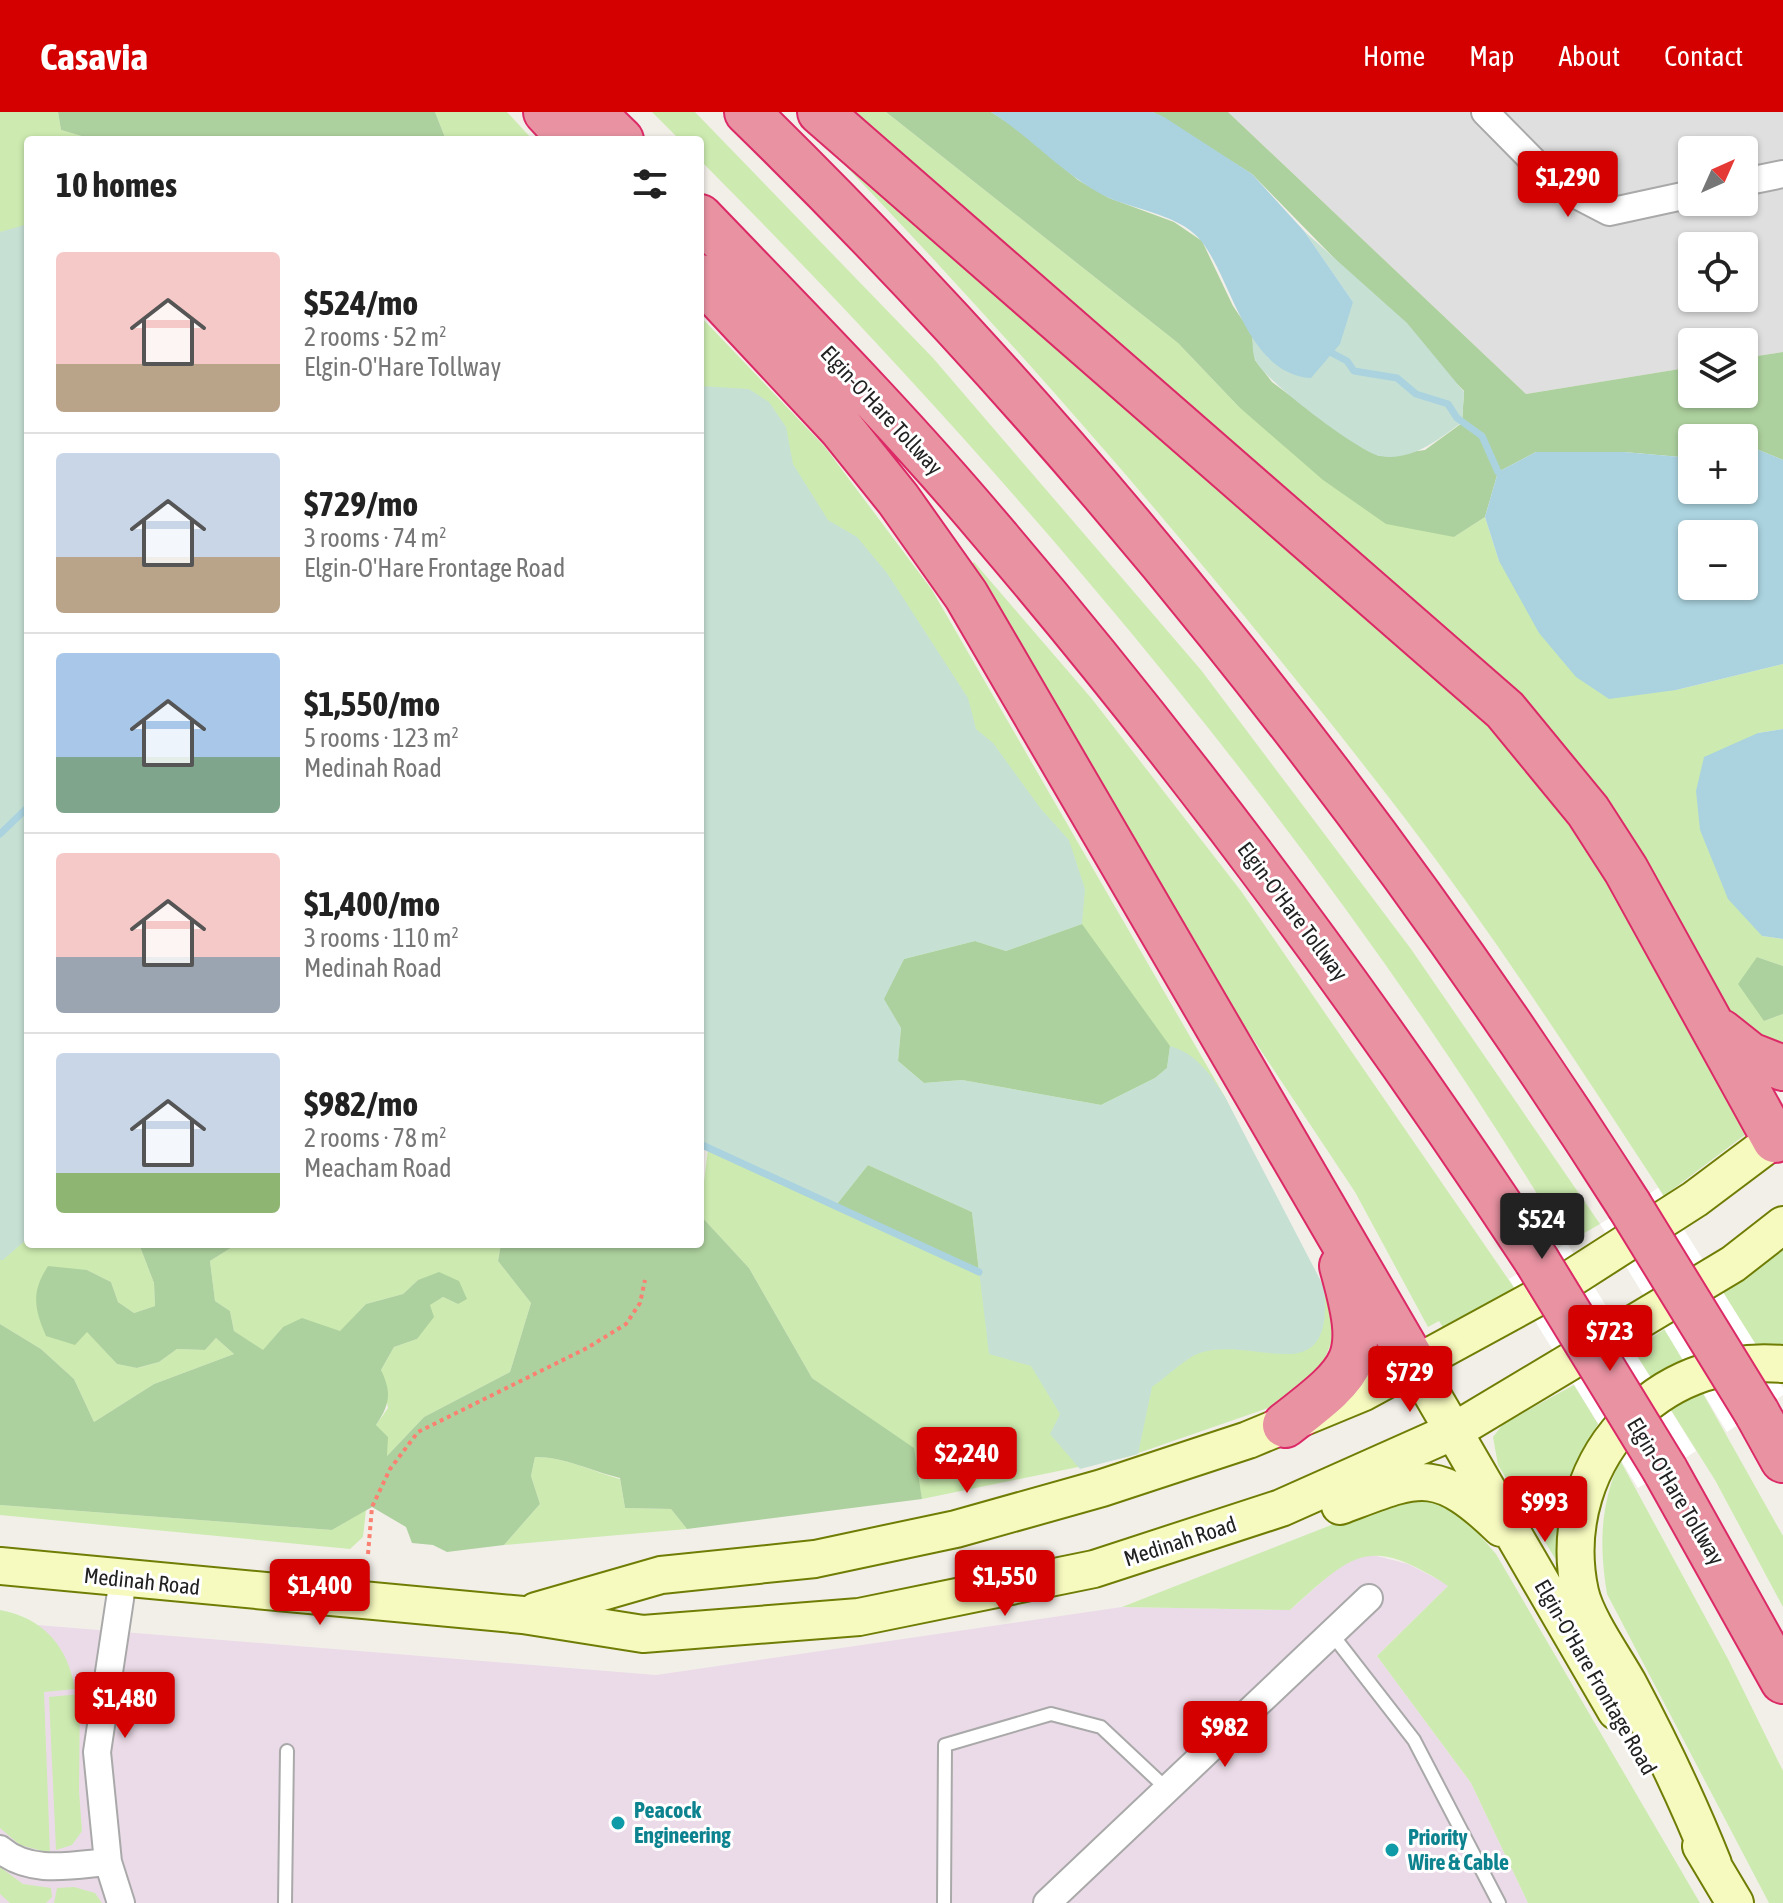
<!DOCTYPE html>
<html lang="en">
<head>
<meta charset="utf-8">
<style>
	body { margin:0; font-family:"Asap Condensed",sans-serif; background:#f2f2f2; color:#222; height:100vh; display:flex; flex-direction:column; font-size:30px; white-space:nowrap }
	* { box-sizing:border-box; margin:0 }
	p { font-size:26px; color:#767676 }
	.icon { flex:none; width:44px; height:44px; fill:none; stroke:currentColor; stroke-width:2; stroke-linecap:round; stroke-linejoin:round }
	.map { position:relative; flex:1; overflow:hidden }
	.panel { position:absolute; left:24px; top:24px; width:680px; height:1112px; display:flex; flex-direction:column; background:#fff; border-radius:8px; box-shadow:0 2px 6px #0004 }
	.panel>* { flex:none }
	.needle { width:52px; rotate:45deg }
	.fabs { position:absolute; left:1678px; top:24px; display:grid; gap:16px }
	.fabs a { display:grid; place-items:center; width:80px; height:80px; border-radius:8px; background:#fff; box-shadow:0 2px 6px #0004; font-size:40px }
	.price { position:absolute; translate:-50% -68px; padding:0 18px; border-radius:8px; background:#d40000; color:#fff; font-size:26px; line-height:52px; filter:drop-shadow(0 2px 4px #0008) }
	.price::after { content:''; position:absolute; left:50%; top:48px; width:24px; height:18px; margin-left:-12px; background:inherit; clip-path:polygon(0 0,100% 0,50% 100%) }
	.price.on { background:#222; color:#fff }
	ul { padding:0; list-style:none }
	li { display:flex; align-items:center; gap:24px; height:200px; padding:0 32px }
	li+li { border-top:2px solid #e0e0e0 }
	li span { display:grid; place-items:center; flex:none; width:224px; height:160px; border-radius:8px; color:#555 }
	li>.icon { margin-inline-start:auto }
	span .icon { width:96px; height:96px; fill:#fffc; stroke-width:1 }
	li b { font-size:34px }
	h2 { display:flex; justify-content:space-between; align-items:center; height:96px; padding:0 32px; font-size:34px }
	header { display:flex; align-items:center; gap:48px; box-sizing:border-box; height:112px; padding:0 40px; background:#d40000; color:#fff }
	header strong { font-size:38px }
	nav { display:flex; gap:44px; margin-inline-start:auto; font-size:28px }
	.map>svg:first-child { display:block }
</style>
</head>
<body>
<header>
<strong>Casavia</strong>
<nav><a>Home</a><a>Map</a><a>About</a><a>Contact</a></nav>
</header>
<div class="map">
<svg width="1783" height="1791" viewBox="0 0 1783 1791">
	<rect width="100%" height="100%" fill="#f2efe9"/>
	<!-- residential -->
	<path fill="#e0dfdf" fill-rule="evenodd" d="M1228,0h555v240l-39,6v-16h-52v25l-166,27zM1692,38h52v52h-52zM1692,134h52v52h-52z"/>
	<!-- industrial -->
	<path fill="#ebdbe8" d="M1369,1442l39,10 41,21 -72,71 94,127 57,120h-1528v-281l656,53 466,-68 168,3 54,-48z"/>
	<!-- grass -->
	<path fill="#cdebb0" d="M0,0h58l3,18 34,10h-67v1104h111l15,39 1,23 -21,7 -16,-11 -7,-20 -24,-12v61l30,33 21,4 21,-6 18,-13 28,1 11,-12 18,16 -80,30 -60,38 -20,-43 -33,-30 -41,-25z
		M435,0h72l26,28h-87z
		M652,0h43l238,246 268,312 210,279 189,275 -33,19c-236,-394 -543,-757 -867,-1083v-20h-20z
		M850,0h36l292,231 61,64 215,130 31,-20 14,44 177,129 107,-26v65l-25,4 4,203 21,3v27l-26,-9 7,64 19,-7v34l-8,-1 -42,-30 -71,-123 -159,-213z
		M848,42l634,565c113,120 187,265 269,407l-5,8 -82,62c-84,-128 -167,-257 -260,-379 -178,-231 -361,-445 -563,-656z
		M700,204l125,131 107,143 293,507 108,214 2,22 -14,35 -50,39 -144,50 -205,42 -9,-51 -101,-70 -63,-110 -49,-53 8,-66 -8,1z
		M974,450l118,137 149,192 274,398 -70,42 -6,-10 -11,6 -73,-135 -119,-179 -271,-445z
		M237,1132h264l-3,17 33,42 -21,69 -86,45 -38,40 -10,-32 12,-17 -7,-38 13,-23 23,-8 12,-34 14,-8 15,7 -40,-24 -15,14 -37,10 -25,27 -58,-4 -20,24 -29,-20 -4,-20 -15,-10 -5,-40z
		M1783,1133v105h-24l-38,-59z
		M1665,1217l20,35 -32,17 -20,-31z
		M1574,1273l24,39c-28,47 -40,89 -37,144l-63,-103 -5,-28 11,-14z
		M1701,1278l82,146v71l-68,-127 -46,-73z
		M535,1345c30,0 56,14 85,22l5,29 46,1 16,20 -183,16 36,-41 -9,-28z
		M1620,1348l108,199 55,112v132h-14l-162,-309c-8,-49 -7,-88 13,-134z
		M1418,1387c37,5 55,28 78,55l204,349h-172l-57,-120 -94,-127 71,-70c-80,-52 -95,-32 -158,24l-168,-3 268,-105z
		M0,1393l332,25 34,-20 -3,27 -13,12 -350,-34z
		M0,1498c44,8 68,37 75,79l-31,3 6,161 -30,-8 -20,-17z
		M80,1582l-1,97 3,40 -10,14 -16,5 -7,-153z
		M0,1755l23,17 28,4 1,9 -6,6h-36l-10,-9z
		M74,1775l21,6 7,10h-48l3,-15z"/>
	<!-- forest -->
	<path fill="#add19e" d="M58,0h377l11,28h-351l-34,-10z
		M886,0h105l24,15 63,53 31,18 65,24 28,19 31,65 19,28 3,26 17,22 56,42 51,32 46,-6 37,-27 2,-32 -212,-217 -99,-62h75l298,282 166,-27v27h52v-36l39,-6v108l-39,-16v-6h-52v20l-68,-6h-88l-38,20 -13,45 -31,20 -68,-13 -63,-44 -84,-73 -61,-64z
		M1082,812l88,122 -3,22 -12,10 -54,27 -139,-25 -38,3 -26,-22 3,-33 -18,-29 21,-40 71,-18 31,10z
		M1757,845l26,9v48l-19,7 -26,-37z
		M868,1053l104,47 7,60 -97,-43 -45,-25z
		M700,1103l49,53 63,110 102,70 8,51 -235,30 -16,-20 -46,-1 -5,-30c-29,-7 -55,-21 -85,-21l-4,19 9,28 -36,41 -57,7 -14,-7 -21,-2 -6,-16 -34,-20 -40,23 -332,-25v-181l41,25 33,30 20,43 60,-38 80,-30 -18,-16 -11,12 -28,-1 -18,13 -22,6 -20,-4 -30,-32 -12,13 -29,-9c-12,-28 -15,-44 2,-70l39,4 24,12 7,20 16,11 21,-7 -1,-23 -15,-39h98l-27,17 5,40 15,10 4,20 29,19 20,-23 19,-9 38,13 26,-27 37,-10 15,-14 21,-8 20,9 8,18 -9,5 -15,-7 -13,8 4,12 -17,22 -23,8 -13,23c11,23 9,34 -5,55l12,12 -1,19 37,-39 86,-45 21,-69 -33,-42 3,-17h199z"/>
	<!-- wetland -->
	<path fill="#c6e0d4" d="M28,112v1014l-25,22h-3v-1028z
		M1304,119l103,92 57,69 -2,30c-22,17 -52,40 -82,34 -21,-4 -119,-78 -125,-97 -3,-7 -2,-17 -3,-25l16,24 85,-56z
		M700,274l49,3 20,13 17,25 7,37 35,56 29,17 30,36 81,125 8,31 17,14 48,66 28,31 16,49 -3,35 -76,27 -31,-10 -71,18 -20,40 17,29 -3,33 26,22 38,-3 139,25 54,-27 12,-10 3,-22c27,8 40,28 55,51l99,190c11,107 -66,50 -121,65 -16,4 -36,25 -51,35l-14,67 -58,15 -30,-35 10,-20 -29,-48 -42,-12 -17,-142 -104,-47 -31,39 -55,-19 -82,-41z"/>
	<!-- water -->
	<path fill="#aad3df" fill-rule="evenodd" d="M991,0h162l11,5 88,57 52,57 49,71 -13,42 -29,34c-64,-4 -78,-96 -109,-136 -19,-26 -65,-32 -93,-44 -44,-21 -77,-60 -118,-86z
		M1744,332l39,16v204l-107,26 -67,9 -33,-22 -37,-44 -40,-72 -14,-44 13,-45 38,-20h88l68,6v32h52zM1692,422h52v52h-52z
		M1783,617v210l-21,-3 -34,-37 -28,-69 -4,-39 8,-34 54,-24z"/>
	<!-- pier -->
	<path fill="#fff" d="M1658,1076l125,200v7l-56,37 -127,-208z
		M1567,1131l129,208 -58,37 -129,-209z"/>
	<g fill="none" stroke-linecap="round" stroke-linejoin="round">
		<!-- stream -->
		<path stroke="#aad3df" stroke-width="7" d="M1332,241l15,8 7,10 43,7 19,16 32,10 9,14 25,18 16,36
			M0,722l28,-27
			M700,1032l279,128"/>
		<!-- lane casing -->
		<g stroke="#a9a9a9" stroke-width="16">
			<path id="lane" d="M1331,1521l83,107 85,163
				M285,1791l2,-152
				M944,1791l1,-158 106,-31 50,13 66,62"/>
		</g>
		<!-- street casing -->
		<g stroke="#a9a9a9" stroke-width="30">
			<path id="street" d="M1485,0l72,73 52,27 83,-18
				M1744,70l39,-8
				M0,1737c30,26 73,16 108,13
				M121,1791l-13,-41 -11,-110 26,-173
				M1047,1791l322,-305"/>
		</g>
		<!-- secondary casing -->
		<g stroke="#707d05" stroke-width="40">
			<path id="secondary" d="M1415,1253l201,346
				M1340,1394c78,-29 95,-42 161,22
				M0,1454l523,49 120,19 216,-17 235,-48 187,-61 175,-78 277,-166 50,-39
				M536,1499l125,-36 154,-16 141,-30 146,-41 146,-48 116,-48 200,-109 131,-84 88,-66
				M1701,1734l34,57
				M1713,1752c-25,-63 -53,-121 -85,-181 -14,-25 -42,-64 -48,-91 -14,-64 6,-132 54,-177 40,-39 94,-56 149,-51"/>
		</g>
		<!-- highway casing -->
		<g stroke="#dc2a67" stroke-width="48">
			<path id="highway" d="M546,0l26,28
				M592,0l29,28
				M747,0c335,327 631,699 882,1093
				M820,0l685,598 83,101 38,59 149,270
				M700,105c98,102 198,203 289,311 199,233 380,478 548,733
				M700,165l141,151 57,71 68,96 449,770
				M1721,920l29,23 33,13
				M1757,1301l26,47
				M1285,1313c75,-58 83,-66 57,-159
				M1665,1358l118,211"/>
		</g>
		<!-- path -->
		<path stroke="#fa8072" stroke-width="4" stroke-dasharray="4 4" stroke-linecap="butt" d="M368,1442l4,-47 18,-38 28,-37 169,-84 39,-24 14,-21 5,-23"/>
		<!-- lane -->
		<use href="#lane" stroke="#fff" stroke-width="12"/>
		<!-- street -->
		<use href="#street" stroke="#fff" stroke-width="26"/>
		<!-- secondary -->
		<use href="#secondary" stroke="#f7fabf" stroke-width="36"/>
		<!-- highway -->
		<use href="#highway" stroke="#e892a2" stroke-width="44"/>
		<!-- highway-bridge casing -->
		<g stroke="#dc2a67" stroke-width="48" stroke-linecap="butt">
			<path id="highway-bridge" d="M1629,1093l128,208
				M1537,1149l128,209"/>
		</g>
		<!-- highway-bridge -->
		<use href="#highway-bridge" stroke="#e892a2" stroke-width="44"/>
	</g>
	<!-- markers -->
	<g fill="#0f9aa8" stroke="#fff" stroke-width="3">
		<circle cx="618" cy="1711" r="8"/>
		<circle cx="1392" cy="1738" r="8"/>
	</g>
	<g text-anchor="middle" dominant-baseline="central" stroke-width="6" stroke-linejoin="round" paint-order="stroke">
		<!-- street labels -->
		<g font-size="22" fill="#222" stroke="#fff">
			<text transform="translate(882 298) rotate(47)">Elgin-O'Hare Tollway</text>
			<text transform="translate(1293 799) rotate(53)">Elgin-O'Hare Tollway</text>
			<text transform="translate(1676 1379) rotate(59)">Elgin-O'Hare Tollway</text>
			<text transform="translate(1180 1429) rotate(-18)">Medinah Road</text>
			<text transform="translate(142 1469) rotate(6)">Medinah Road</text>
			<text transform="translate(1596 1565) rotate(60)">Elgin-O'Hare Frontage Road</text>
		</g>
		<!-- culture labels -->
		<g font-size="22" font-weight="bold" fill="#0d838f" stroke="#fff" text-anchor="start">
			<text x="634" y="1698">Peacock<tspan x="634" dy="25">Engineering</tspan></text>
			<text x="1408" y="1725">Priority<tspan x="1408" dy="25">Wire &amp; Cable</tspan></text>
		</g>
	</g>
</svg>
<div class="fabs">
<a><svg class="needle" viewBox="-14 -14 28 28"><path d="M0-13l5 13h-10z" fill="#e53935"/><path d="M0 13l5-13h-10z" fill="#767676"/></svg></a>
<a><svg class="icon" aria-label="locate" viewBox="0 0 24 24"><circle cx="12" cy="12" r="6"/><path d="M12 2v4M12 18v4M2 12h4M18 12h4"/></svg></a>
<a><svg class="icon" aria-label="layers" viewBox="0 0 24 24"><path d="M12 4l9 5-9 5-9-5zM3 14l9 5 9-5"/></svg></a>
<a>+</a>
<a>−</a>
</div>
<b class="price" style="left:1568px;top:107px">$1,290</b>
<b class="price on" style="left:1542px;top:1149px">$524</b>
<b class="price" style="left:1610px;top:1261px">$723</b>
<b class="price" style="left:1410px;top:1302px">$729</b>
<b class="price" style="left:967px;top:1383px">$2,240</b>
<b class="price" style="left:1545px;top:1432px">$993</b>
<b class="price" style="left:1005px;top:1506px">$1,550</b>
<b class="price" style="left:320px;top:1515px">$1,400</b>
<b class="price" style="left:125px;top:1628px">$1,480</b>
<b class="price" style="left:1225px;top:1657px">$982</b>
<section class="panel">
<h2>10 homes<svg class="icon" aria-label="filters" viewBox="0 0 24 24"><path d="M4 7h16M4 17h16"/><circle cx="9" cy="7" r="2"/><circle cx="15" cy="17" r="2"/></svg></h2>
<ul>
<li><span style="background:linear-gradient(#f6c9c9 70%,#b9a48a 0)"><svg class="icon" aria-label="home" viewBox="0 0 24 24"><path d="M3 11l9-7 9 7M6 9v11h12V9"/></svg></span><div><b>$524/mo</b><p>2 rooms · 52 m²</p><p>Elgin-O'Hare Tollway</p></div></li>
<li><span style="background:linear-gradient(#c9d6e8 65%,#b9a48a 0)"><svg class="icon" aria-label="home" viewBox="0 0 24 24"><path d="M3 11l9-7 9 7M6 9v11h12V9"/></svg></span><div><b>$729/mo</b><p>3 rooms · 74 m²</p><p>Elgin-O'Hare Frontage Road</p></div></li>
<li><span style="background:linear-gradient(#a9c7e8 65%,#7fa58c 0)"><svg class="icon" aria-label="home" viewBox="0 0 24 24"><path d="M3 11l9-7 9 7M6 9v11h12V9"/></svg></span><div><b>$1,550/mo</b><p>5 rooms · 123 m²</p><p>Medinah Road</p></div></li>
<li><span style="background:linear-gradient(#f6c9c9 65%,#9aa5b1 0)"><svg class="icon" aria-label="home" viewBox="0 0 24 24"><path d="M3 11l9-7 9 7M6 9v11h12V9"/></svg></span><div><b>$1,400/mo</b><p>3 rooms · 110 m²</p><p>Medinah Road</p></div></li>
<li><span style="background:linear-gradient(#c9d6e8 75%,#8fb573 0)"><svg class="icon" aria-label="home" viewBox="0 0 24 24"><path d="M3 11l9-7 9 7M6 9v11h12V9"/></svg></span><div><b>$982/mo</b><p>2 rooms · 78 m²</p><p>Meacham Road</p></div></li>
</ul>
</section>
</div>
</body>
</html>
